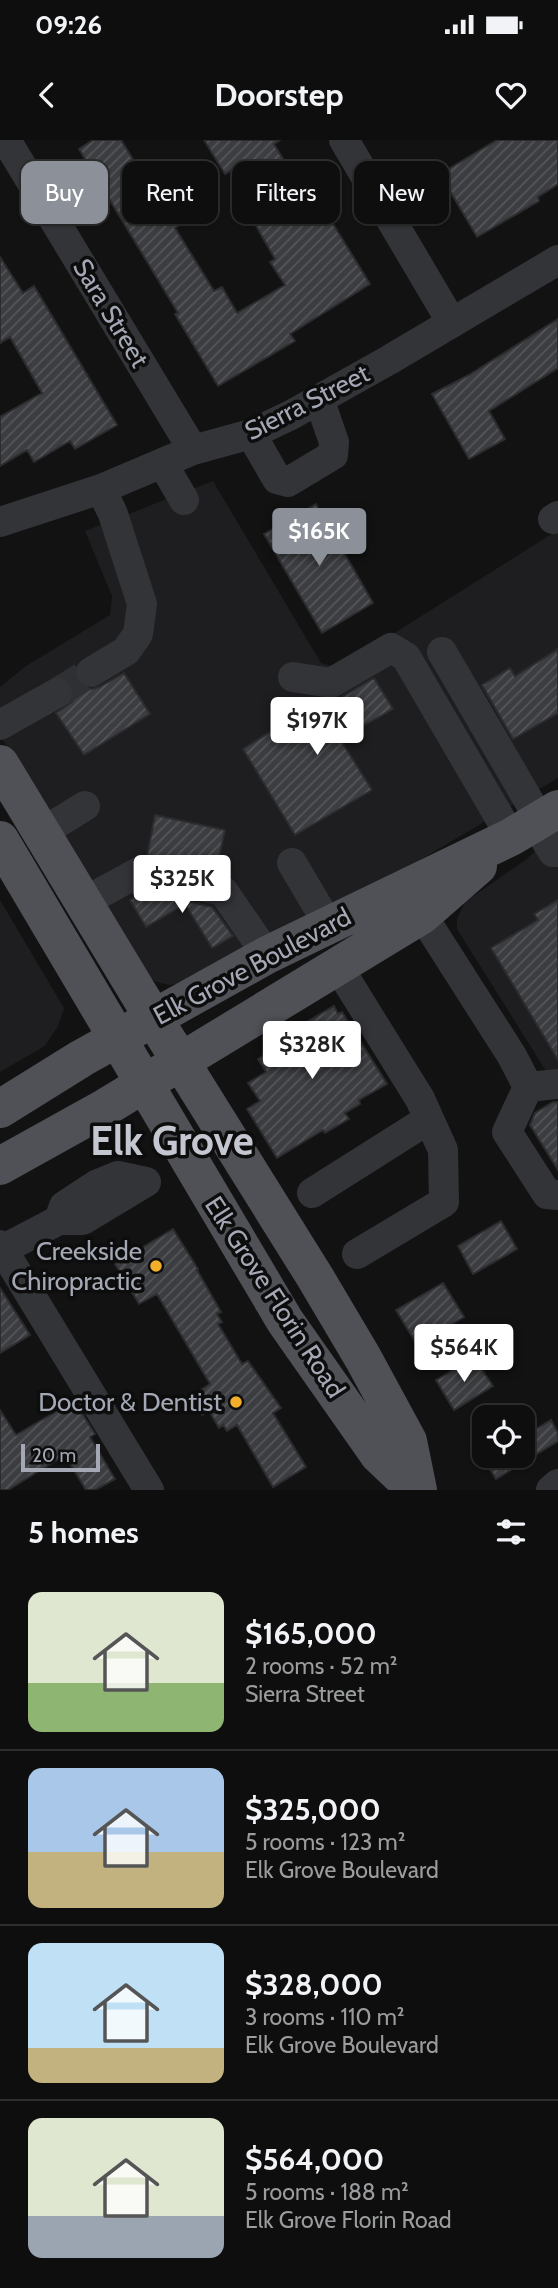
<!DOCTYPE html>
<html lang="en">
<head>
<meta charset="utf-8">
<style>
	body { margin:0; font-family:Cabin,sans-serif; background:#1c1c1c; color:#f1f3f6; height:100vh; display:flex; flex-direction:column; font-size:26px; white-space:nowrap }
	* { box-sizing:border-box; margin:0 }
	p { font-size:23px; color:#9b9c9e }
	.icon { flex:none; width:38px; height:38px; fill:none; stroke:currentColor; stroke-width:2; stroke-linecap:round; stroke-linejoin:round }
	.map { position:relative; height:1350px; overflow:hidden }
	.side { display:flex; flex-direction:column; background:#0e0e0e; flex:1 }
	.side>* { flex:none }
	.guide { position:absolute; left:21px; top:21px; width:516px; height:63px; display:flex; gap:14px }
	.tools { position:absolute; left:472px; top:1265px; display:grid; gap:14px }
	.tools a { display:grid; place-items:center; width:63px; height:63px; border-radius:14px; background:#0e0e0e; box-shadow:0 2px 5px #0004,0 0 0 2px #2e2e2e; font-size:35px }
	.scale { position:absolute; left:21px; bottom:18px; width:79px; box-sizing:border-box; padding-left:7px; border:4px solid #a3a8b4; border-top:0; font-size:19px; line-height:24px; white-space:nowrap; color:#a3a8b4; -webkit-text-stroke:5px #0d0d0e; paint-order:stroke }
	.price { position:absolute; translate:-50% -60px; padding:0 16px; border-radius:7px; background:#fff; color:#222; font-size:23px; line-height:46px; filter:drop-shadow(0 2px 4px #0008) }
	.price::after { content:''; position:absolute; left:50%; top:42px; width:21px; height:16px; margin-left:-10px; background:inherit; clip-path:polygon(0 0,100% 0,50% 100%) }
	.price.active { background:#8c9099; color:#fff }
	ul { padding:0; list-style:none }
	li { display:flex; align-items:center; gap:21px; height:175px; padding:0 28px }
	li+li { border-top:2px solid #2e2e2e }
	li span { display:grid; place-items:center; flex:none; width:196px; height:140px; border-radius:14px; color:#555 }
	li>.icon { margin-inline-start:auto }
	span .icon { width:84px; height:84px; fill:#fffc; stroke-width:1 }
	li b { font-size:30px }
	h2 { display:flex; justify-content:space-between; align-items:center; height:84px; padding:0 28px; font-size:30px }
	.chip { padding:0 24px; border-radius:14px; background:#0e0e0e; box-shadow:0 2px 5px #0004,0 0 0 2px #2e2e2e; font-size:24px; line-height:63px }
	.chip.active { background:#8c9099; color:#fff }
	.status { display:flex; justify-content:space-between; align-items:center; height:49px; padding:0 35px; background:#0e0e0e; direction:ltr }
	.status svg { height:19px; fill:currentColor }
	header { display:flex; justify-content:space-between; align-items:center; height:91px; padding:0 28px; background:#0e0e0e; font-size:32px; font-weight:700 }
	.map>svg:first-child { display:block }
</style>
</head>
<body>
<div class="status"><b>09:26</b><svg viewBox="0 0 49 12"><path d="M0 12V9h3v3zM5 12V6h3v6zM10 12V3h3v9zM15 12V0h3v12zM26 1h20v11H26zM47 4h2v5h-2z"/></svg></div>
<header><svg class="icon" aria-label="back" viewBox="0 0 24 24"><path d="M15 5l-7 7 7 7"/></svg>Doorstep<svg class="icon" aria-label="heart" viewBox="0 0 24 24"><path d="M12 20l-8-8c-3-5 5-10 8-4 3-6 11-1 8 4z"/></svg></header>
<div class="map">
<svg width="558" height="1350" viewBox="0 0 558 1350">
	<defs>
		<pattern id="building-hatch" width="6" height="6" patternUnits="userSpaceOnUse" patternTransform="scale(1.75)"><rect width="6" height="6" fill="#3c3d40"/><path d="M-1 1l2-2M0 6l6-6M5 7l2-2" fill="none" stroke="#555659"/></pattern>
	</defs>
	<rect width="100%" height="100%" fill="#121213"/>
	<!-- built -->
	<path fill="#1e1e20" d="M213,341l108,182 13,4 62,-35 162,-102v248l-190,113 -179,91 -20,3 -15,-4 -12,-13 -142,-233v-48l26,-21 84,-51 2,-19 -27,-65z
		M558,692v239h-12l-89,-142v-10l8,-17 59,-41z
		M0,760l64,108 -6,18 -13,20 -45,26z"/>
	<!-- building -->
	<path fill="url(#building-hatch)" stroke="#2c2c2f" stroke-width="2" d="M93,0h28l39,63 13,-8 15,25 -13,8 39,63 8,-4 15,26 48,-28 -15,-23 5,-3 -24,-42 19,-10 -25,-45 -20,12 -21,-34h76l-6,4 21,35 10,-5 12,24 53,86 -80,50 5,7 -77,45 -43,-72 3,-1 -99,-164z
		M497,0h61v44l-20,13 1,4 -62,36 -37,-63z
		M0,117l23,36 11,-7 83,139 -42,24 -5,-8 -36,21 -7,-12 -27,16v-49l42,-24 -32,-56 -10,6z
		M558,179v49l-69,43 16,28 -36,20 -37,-65 37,-19z
		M316,364l57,99 -51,30 -58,-99z
		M558,509v64l-45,26 -31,-54 28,-17 5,8z
		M124,533l26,41 -66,41 -28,-42 16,-11 2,-8 11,-6 7,1 7,-2z
		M374,538l19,31 -53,30 32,51 -77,45 -52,-86 76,-48 4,7z
		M155,675l70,15 -9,42 -69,-16z
		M145,751l67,16 21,29 -21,12 -27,-44 -39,23 -16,-27z
		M558,760v160l-67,-112 47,-28 -4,-6z
		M334,866l4,8 4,-2 45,72 -28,16 1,4 -15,9 4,6 -24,14 -2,-3 -46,28 -30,-49 13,-8 -12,-18 18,-11 -8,-13 13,-8 -4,-6z
		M553,962h5v68l-28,-45 5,-12z
		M501,1081l16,28 -44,25 -15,-28z
		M173,1089l25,40 -1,1 24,42 -4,2 5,8 -4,2 24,40 6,-3 33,47 -8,5 33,54 -33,20 -36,-62 -10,6 -4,-6 -4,3 -10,-17 -7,4 -11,-19 19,-12 -53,-90 -18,10 -24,-40z
		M443,1143l21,34 -47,28 -21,-35z
		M0,1148l30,47 -30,18z
		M474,1218l19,28 -39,24 -18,-30z
		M74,1261l21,33 -5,3 25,42 -20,11h-9l-21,-35 -57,35h-8v-80l16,25z
		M526,1272l10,17 15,-9 7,13v8l-62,38 -21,-35 10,-6v18h38v-38h-6z"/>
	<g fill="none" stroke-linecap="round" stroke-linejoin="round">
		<!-- minor-tunnel -->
		<path stroke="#2f3033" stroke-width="30" stroke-dasharray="30 15" stroke-linecap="butt" d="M57,553l34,-21"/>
		<!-- minor -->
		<path stroke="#333438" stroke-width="30" d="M6,0l187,310
			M344,0l108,183
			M251,294l26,45 11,3 45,-27 1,-13 -15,-43
			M163,324l21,36
			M553,379l5,-3
			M0,382l101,-33 92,-39 58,-16 40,-19 98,-55 169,-100
			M442,512l98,168
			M91,532l35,-21 12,-17 4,-30 -29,-90 -12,-25
			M293,537l38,6 60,-35 15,9 105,180
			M0,585l57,-32
			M535,683l18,29h5
			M41,693l44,-27
			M292,723l36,61
			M84,762l55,-30 84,19 44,64
			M422,775l90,141 16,31 -21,45 40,62 11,1
			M337,825l83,134 9,20 14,31 1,52 -87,52
			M528,947l30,-3
			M312,1053l117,-74
			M59,1080l5,-14 32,-21 22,-9 28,6
			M0,1105l149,245
			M0,1111l59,-31h24l63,-38
			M551,1350l7,-6"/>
		<!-- major -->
		<path stroke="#4f5157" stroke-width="38" d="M0,624l154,255 161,258 48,81 45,83 10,49
			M0,700l285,481 94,134 37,35
			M0,969l82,-51 185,-103 244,-118 47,-28
			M0,1026l106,-59 316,-192 56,-49"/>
	</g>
	<!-- markers -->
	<g fill="#f2af2b" stroke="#0d0d0e" stroke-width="2.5">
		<circle cx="156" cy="1126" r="7"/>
		<circle cx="236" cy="1262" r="7"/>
	</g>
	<g text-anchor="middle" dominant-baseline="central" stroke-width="7" stroke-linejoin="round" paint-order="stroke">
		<!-- street labels -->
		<g font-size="26" fill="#a3a8b4" stroke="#0d0d0e">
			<text transform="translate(111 173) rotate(59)">Sara Street</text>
			<text transform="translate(307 262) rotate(-27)">Sierra Street</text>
			<text transform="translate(252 826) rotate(-28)">Elk Grove Boulevard</text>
			<text transform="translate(275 1157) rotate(57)">Elk Grove Florin Road</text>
		</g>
		<!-- poi labels -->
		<g font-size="26" fill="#a3a8b4" stroke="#0d0d0e" text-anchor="end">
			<text x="142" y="1111">Creekside<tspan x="142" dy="30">Chiropractic</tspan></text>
			<text x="222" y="1262">Doctor &amp; Dentist</text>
		</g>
		<!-- town labels -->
		<g font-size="40" font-weight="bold" fill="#c4c7d0" stroke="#0d0d0e">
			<text x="172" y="1000">Elk Grove</text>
		</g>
	</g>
</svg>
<div class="tools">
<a><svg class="icon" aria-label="locate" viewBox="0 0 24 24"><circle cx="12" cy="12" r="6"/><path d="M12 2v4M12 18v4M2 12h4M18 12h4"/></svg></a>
</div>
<div class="scale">20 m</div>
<b class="price active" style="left:319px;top:428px">$165K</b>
<b class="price" style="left:317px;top:617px">$197K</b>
<b class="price" style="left:182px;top:775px">$325K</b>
<b class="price" style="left:312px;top:941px">$328K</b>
<b class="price" style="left:464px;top:1244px">$564K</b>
<div class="guide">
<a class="chip active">Buy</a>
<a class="chip">Rent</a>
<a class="chip">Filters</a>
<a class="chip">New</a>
</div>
</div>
<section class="side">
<h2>5 homes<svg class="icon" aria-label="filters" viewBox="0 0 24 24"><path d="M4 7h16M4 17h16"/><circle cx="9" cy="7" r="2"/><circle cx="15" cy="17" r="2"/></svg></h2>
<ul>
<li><span style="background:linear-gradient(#dfe7d0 65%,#8fb573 0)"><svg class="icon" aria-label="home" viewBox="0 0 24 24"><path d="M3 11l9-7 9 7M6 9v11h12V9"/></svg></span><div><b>$165,000</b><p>2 rooms · 52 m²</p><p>Sierra Street</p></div></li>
<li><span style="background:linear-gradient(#a9c7e8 60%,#c2b280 0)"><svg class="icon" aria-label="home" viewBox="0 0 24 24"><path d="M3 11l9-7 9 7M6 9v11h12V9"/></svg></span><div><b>$325,000</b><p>5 rooms · 123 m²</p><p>Elk Grove Boulevard</p></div></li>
<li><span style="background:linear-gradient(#bfe0f5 75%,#c2b280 0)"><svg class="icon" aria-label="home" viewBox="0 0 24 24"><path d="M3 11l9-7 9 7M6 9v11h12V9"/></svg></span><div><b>$328,000</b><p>3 rooms · 110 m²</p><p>Elk Grove Boulevard</p></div></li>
<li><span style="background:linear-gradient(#dfe7d0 70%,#9aa5b1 0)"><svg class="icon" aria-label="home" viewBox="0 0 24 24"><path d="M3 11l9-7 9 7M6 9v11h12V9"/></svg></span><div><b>$564,000</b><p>5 rooms · 188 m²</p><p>Elk Grove Florin Road</p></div></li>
</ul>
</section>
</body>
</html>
